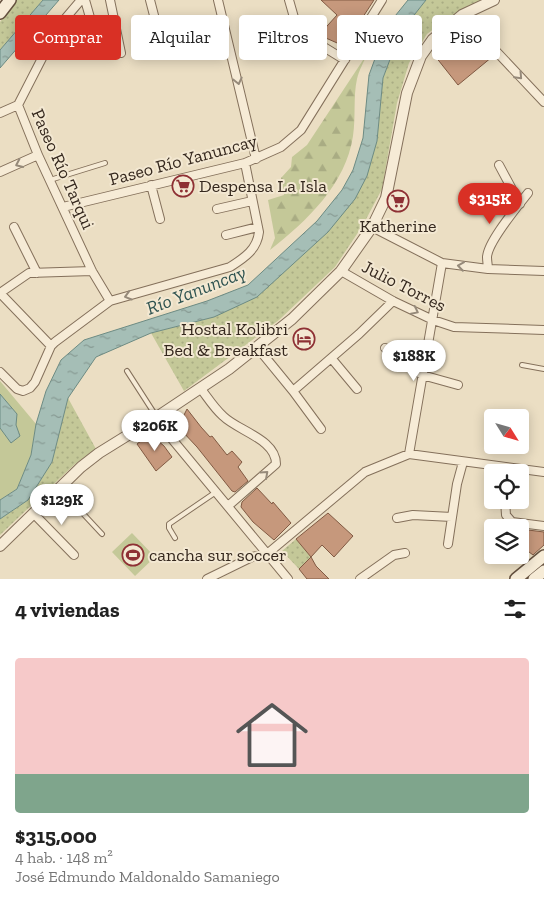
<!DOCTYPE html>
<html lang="es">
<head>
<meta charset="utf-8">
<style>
	body { margin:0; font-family:"Zilla Slab",serif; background:#f2f2f2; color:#222; height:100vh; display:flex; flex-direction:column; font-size:19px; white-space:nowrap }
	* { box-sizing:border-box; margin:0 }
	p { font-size:16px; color:#767676 }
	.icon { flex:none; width:28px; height:28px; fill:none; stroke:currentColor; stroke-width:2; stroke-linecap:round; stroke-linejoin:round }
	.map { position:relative; height:579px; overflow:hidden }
	.drawer { display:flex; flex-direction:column; background:#fff; flex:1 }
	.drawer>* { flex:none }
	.top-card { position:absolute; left:15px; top:15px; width:515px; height:45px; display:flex; gap:10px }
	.needle { width:32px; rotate:127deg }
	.buttons { position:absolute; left:484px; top:409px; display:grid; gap:10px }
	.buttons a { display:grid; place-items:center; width:45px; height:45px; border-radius:5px; background:#fff; box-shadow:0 2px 12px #0003; font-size:25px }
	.price { position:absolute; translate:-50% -42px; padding:0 11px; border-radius:18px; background:#fff; color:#222; font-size:16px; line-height:32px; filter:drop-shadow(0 1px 2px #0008) }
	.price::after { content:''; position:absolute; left:50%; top:30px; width:15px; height:11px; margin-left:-8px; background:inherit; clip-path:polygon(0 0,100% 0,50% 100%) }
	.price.on { background:#d93025; color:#fff }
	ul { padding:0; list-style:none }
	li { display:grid; align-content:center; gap:10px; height:265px; padding:0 15px }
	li+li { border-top:1px solid #e0e0e0 }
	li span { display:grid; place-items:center; height:155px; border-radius:5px; color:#555 }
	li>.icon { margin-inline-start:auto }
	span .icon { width:90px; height:90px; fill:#fffc; stroke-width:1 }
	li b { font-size:21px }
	h2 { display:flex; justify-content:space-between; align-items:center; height:60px; padding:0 15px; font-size:21px }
	.chip { padding:0 18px; border-radius:5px; background:#fff; box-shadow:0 2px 12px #0003; font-size:18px; line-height:45px }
	.chip.on { background:#d93025; color:#fff }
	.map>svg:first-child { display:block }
</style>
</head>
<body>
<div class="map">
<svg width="544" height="579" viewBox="0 0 544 579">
	<defs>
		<pattern id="grass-dots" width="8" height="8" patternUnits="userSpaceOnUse" patternTransform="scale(1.25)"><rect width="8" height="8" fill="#c4c898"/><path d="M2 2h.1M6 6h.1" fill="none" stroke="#a9ac83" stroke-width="1.8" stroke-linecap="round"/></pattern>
		<pattern id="forest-firs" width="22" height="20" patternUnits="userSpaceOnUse" patternTransform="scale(1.25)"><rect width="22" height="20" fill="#c4c898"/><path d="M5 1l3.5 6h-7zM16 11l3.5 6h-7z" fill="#a9ac83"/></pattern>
		<pattern id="water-ripples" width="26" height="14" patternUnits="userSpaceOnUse" patternTransform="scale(1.25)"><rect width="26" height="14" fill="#a5beb6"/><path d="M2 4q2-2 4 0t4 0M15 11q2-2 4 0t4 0" fill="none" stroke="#879a93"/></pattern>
	</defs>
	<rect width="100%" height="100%" fill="#ebdec3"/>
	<!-- grass -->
	<path fill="url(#grass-dots)" d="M16,0h27l-43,50v-28z
		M426,0h59l-34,16 -24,18 -18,29 -12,40 -15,86 -19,36 -28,42 -56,53 -95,71 -33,-58 63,-16 114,-85 49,-91 6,-63 17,-45z
		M68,398l28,51 -21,15 -75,71v-16l28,-19 24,-38z
		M296,539l15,18 -12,12 -17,-18z"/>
	<!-- forest -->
	<path fill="url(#forest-firs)" d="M367,54c-3,8 -8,16 -10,25 -4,18 -1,38 -4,57 -7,48 -46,85 -83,114l5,-12 -7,-38 16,-5 -3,-17 10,-11 1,-10 15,-12z"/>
	<!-- garden -->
	<path fill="#c4c898" d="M0,381l36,43 -5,31 -14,34 -17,11z
		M132,533l23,24 -20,19 -23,-24z"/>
	<!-- water -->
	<path fill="url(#water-ripples)" stroke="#6d8b83" d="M43,0h16l-59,68v-18z
		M408,0h18l-26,33 -17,45 -6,63 -10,35 -12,23 -27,33 -71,65 -43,20 -63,16 -55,24 -28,41 -16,64 -24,38 -28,19v-19l17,-11 14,-34 5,-31 10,-33 15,-31 23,-20 123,-39 41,-16 69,-64 25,-31 11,-20 10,-32 6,-63 18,-49z
		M0,394l17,20 -1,11 4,11 -9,7 -11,-15z"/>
	<!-- building -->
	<path fill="#c6987c" stroke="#815a43" d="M321,0h53l-30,46 -25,-11 18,-20z
		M468,29l24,28 -34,28 -23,-29z
		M303,332l10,12 -8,6 -10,-12z
		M187,409l14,18 9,10 2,-1 15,19 5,-4 10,11 -4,5 10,14 -13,11 -3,-1 -35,-44 -15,-16 -2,-8z
		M150,434l14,12 8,11 -16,14 -19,-27z
		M257,488l15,16 1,-2 18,21 -17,17 -21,-18 -12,-15 1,-5z
		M328,513l25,23 -19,21 -12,-12 -11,12 -15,-18z
		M520,529l24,3v13l-11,10 -13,-10z
		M311,557l5,9 13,13h-22l-8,-10z"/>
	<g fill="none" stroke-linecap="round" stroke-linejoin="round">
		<!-- service casing -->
		<g stroke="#84705b" stroke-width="6">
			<path id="service" d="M50,180l55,-17
				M522,365l22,4
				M127,371l29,45
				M61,490l41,44
				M175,538l-6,-10v-4l47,-32"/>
		</g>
		<!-- minor casing -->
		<g stroke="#84705b" stroke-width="10">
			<path id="minor" d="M85,0l12,42
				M110,0l11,53
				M150,0l14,54
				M218,0l38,159
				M289,0l8,28 4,5 44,27
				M462,15l82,87
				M58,27l18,27
				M18,105l20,50 54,116 18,30
				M18,105l40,-78 23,-27
				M0,113l18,-8
				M499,165l21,39
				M0,172l38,-17
				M151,185l9,34
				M63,207l182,-44 36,-16 20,-17 81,-130
				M217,209l35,-8
				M14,227l23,46
				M372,227l70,36 46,6 56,2
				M226,235l32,-8
				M488,269c0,-3 -1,-8 -1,-12 1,-16 31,-51 41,-64
				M341,271l52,30 40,19 21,7 90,3
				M0,293l29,-20 63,-2
				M0,293l51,53
				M257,347l36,44 28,38
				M385,348l37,27 36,10
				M332,359l25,30
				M0,372l17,17 6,2 7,-3 5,-6 16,-36 4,-4 55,-41 120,-34c14,-9 27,-17 29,-35l-14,-69
				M201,389c7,9 13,19 22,27 15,15 53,23 53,48l-48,42
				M293,391l66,-57 34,-33
				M157,417l5,10 126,152
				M409,454l33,-191
				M505,500l1,15 6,7 32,4
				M33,513l41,42
				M397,518l16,-3 39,2
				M448,544l9,-60 6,-22
				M207,579l45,-22 15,-3 98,-82 44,-18 135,18
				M360,579l34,-24 11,-2"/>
		</g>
		<!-- tertiary casing -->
		<g stroke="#84705b" stroke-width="12">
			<path id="tertiary" d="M0,546l81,-79 18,-14 58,-36 72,-48 63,-50 49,-48 31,-44 14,-29 21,-105 14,-37 12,-17 29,-24 32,-15"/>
		</g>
		<!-- secondary casing -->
		<g stroke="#65513f" stroke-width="14">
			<path id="secondary" d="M0,13l10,-13
				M516,579l28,-23
				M534,579l10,-8"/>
		</g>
		<!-- service -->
		<use href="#service" stroke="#f6ebd6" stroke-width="4"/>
		<!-- minor -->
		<use href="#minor" stroke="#f6ebd6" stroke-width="8"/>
		<!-- tertiary -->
		<use href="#tertiary" stroke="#f6ebd6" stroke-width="10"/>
		<!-- secondary -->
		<use href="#secondary" stroke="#f6ebd6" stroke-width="11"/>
	</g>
	<!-- one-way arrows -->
	<defs><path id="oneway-chevron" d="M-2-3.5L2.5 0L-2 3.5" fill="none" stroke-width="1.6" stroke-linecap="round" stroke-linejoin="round" transform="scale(1.25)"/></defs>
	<g stroke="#968a7a">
		<use href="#oneway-chevron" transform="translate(519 76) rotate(47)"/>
		<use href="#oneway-chevron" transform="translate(238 81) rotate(77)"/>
		<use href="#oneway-chevron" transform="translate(19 164) rotate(155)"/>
		<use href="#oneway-chevron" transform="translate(461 266) rotate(-172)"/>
		<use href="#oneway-chevron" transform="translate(128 296) rotate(164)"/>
		<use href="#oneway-chevron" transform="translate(415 311) rotate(26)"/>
		<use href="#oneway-chevron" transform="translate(265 474) rotate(-42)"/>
	</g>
	<!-- icons -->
	<defs>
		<g id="supermarket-ring" transform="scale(1.125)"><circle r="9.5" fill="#f3e8d2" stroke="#8e3034" stroke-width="1.5"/><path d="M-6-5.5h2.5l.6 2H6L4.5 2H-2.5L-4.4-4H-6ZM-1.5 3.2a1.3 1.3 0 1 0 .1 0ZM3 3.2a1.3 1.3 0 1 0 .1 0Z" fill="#8e3034"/></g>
		<g id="hotel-ring" transform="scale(1.125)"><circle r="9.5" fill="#f3e8d2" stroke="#8e3034" stroke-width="1.5"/><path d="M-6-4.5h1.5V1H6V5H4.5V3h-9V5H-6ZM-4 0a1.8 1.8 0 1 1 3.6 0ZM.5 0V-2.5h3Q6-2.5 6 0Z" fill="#8e3034"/></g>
		<g id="stadium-ring" transform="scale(1.125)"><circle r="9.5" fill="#f3e8d2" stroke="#8e3034" stroke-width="1.5"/><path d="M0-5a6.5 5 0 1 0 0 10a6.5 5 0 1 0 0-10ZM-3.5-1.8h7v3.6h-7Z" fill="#8e3034"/></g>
	</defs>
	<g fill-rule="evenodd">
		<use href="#supermarket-ring" x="183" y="186"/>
		<use href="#supermarket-ring" x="398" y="201"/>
		<use href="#hotel-ring" x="304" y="339"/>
		<use href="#stadium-ring" x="133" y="555"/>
	</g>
	<g text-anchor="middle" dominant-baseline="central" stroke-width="4" stroke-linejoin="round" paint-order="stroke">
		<!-- street labels -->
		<g font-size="18" fill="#35281e" stroke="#f3e8d2">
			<text transform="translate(183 160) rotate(-15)">Paseo Río Yanuncay</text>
			<text transform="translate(63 169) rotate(66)">Paseo Río Tarqui</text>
			<text transform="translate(404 286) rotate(27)">Julio Torres</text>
		</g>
		<!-- poi labels -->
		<g font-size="18" fill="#35281e" stroke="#f3e8d2" text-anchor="start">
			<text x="199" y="186">Despensa La Isla</text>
			<text x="398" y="226" text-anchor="middle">Katherine</text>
			<text x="288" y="329" text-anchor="end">Hostal Kolibri<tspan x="288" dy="21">Bed &amp; Breakfast</tspan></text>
			<text x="149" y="555">cancha sur soccer</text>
		</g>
		<!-- water labels -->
		<g font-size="19" font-style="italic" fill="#2f5350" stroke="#f3e8d2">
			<text transform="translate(196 290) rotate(-21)">Río Yanuncay</text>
		</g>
	</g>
</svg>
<div class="buttons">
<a><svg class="needle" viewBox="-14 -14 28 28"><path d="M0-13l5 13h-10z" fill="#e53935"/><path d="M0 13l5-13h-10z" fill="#767676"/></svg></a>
<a><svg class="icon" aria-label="locate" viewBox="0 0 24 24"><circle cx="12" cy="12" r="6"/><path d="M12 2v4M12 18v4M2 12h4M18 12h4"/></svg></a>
<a><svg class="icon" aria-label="layers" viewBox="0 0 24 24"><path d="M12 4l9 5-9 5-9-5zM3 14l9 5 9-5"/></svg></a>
</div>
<b class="price on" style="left:490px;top:225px">$315K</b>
<b class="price" style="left:414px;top:382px">$188K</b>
<b class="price" style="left:155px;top:452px">$206K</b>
<b class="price" style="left:62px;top:526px">$129K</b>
<div class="top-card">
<a class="chip on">Comprar</a>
<a class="chip">Alquilar</a>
<a class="chip">Filtros</a>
<a class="chip">Nuevo</a>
<a class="chip">Piso</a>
</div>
</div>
<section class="drawer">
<h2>4 viviendas<svg class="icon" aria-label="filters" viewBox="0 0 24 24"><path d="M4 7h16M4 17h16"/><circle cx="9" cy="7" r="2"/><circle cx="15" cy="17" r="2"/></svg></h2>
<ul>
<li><span style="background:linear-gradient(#f6c9c9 75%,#7fa58c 0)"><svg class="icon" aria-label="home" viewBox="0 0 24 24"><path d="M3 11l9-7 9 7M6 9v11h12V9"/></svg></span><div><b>$315,000</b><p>4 hab. · 148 m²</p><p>José Edmundo Maldonaldo Samaniego</p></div></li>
</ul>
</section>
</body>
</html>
